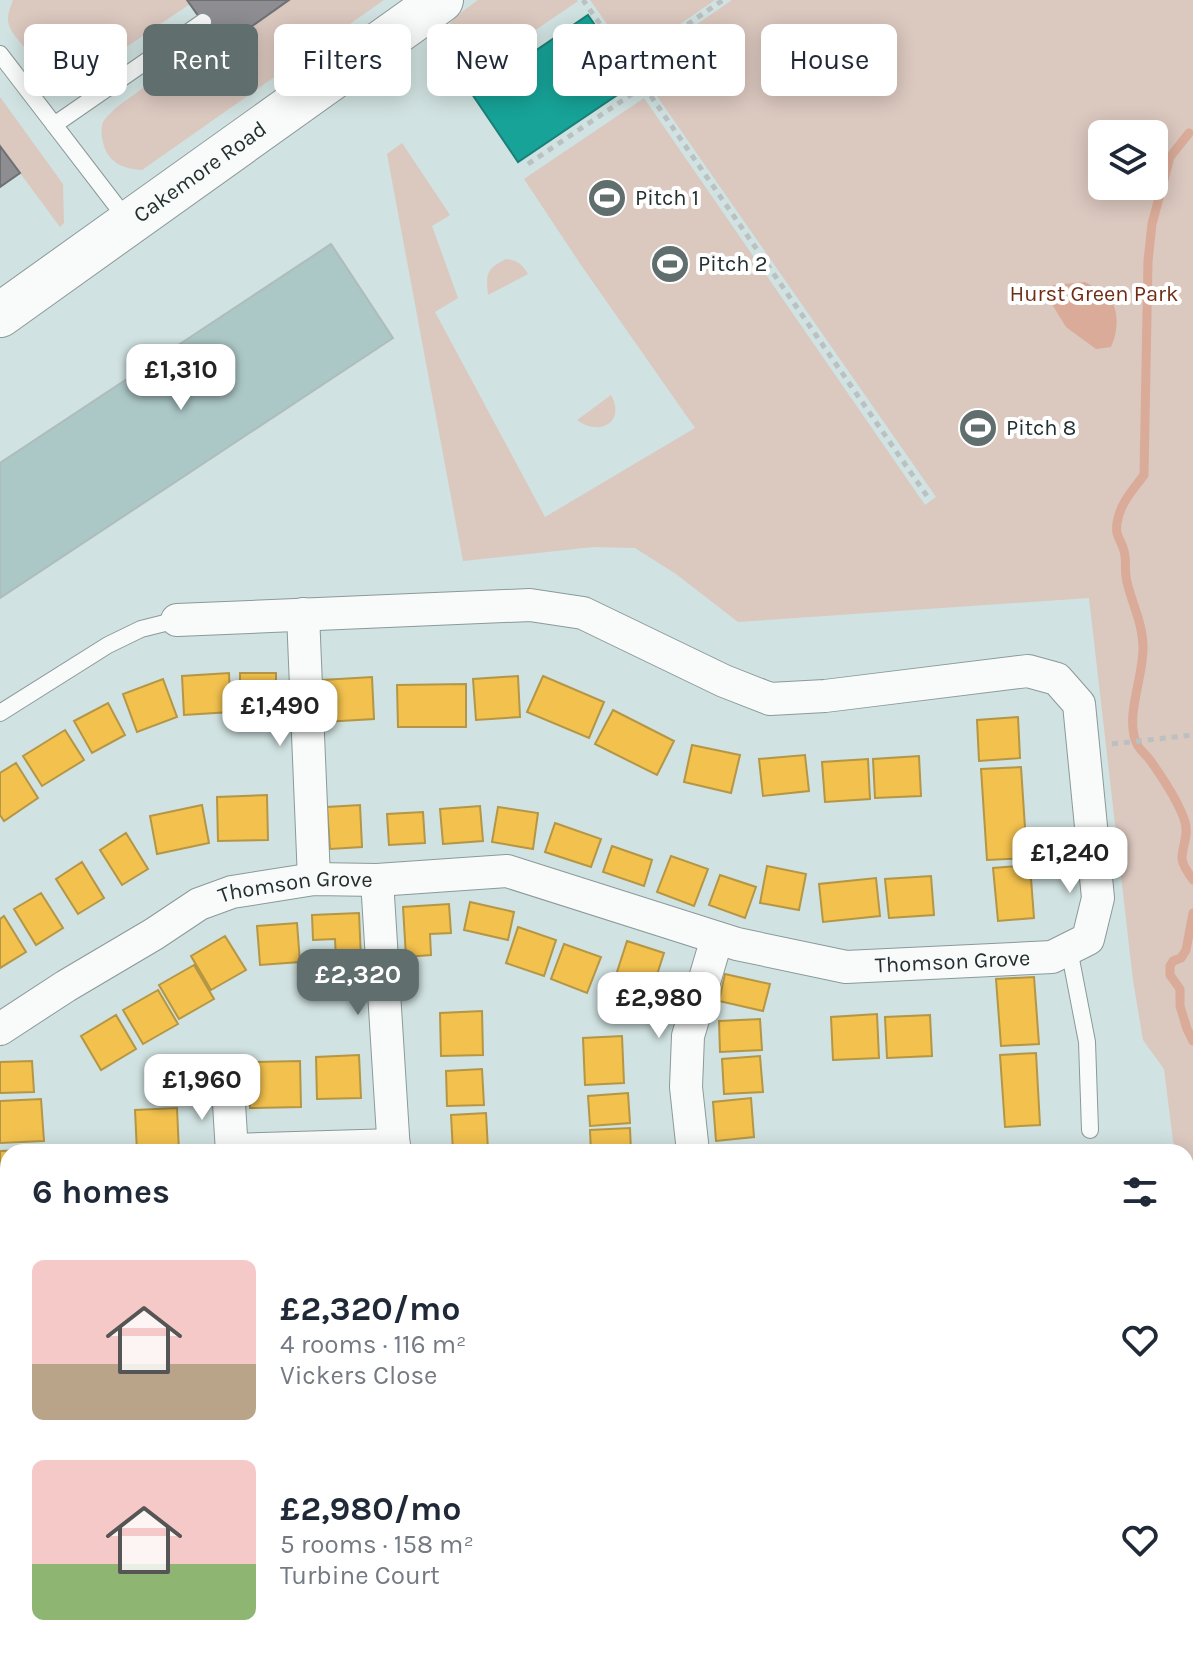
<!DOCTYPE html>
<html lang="en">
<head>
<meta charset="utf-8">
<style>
	body { margin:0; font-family:Karla,sans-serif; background:#f6f6f7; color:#1f2937; height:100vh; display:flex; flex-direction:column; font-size:30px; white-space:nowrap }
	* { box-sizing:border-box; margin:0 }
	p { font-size:26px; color:#747a83 }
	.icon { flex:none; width:44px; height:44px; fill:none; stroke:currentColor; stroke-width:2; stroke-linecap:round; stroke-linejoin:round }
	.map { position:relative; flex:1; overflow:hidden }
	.panel { position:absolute; left:0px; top:1144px; width:1194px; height:514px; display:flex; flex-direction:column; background:#fff; border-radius:24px 24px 0 0; box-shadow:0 4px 20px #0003 }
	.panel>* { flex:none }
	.top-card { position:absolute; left:24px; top:24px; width:1146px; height:72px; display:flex; gap:16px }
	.fabs { position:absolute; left:1088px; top:120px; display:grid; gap:16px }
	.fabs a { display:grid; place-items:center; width:80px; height:80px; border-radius:12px; background:#fff; box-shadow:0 4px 20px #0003; font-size:40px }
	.price { position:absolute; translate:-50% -68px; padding:0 18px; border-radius:16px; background:#fff; color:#222; font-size:26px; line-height:52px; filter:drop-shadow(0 2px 4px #0008) }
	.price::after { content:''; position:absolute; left:50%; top:48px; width:24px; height:18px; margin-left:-12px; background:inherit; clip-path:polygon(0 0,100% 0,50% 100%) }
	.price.selected { background:#606e6d; color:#fff }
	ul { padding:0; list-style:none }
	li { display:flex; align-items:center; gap:24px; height:200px; padding:0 32px }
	li span { display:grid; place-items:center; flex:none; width:224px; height:160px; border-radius:12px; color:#555 }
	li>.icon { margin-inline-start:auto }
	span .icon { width:96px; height:96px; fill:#fffc; stroke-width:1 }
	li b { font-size:34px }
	h2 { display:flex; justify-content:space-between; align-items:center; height:96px; padding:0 32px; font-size:34px }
	.chip { padding:0 28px; border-radius:12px; background:#fff; box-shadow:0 4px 20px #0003; font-size:28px; line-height:72px }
	.chip.selected { background:#606e6d; color:#fff }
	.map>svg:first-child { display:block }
</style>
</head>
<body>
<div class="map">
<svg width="1193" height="1657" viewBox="0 0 1193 1657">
	<rect width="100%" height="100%" fill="#d0e2e1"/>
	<!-- green -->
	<path fill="#dbc8bf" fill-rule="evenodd" d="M13,0h174l3,4 -99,67c-28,10 -50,-3 -67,-24 -5,-6 -13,-15 -15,-22 -3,-8 1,-17 4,-25z
		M289,0h95l-242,170c-19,-1 -35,-8 -39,-28 -2,-6 -2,-15 0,-20 3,-5 10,-11 14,-15l96,-70 8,11z
		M478,0h99l1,1 -119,81c-29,-42 -19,-55 19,-82z
		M590,0h125l-84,58z
		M732,0h461v1199l-7,-20v-27h-9l-4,-11 -9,-72 -21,-29 -10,-60 -44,-382 -351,24 -62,-48 -41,-26 -42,-1 -130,14 -76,-407 15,-11 48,72 -18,11 26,72 -23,14 110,205 150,-89 -114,-163 -57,-86 120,-81 281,407 11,-8 -300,-431zM1102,134h52v52h-52z
		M0,97l63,87 1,39 -4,4 -60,-81z
		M506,259c12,2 16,5 22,15l-40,21c-2,-21 -2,-26 18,-36z
		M611,395c15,27 -11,42 -34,25z"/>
	<!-- water -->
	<path fill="#daab98" d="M1085,282c7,4 18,9 23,14 12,14 10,36 3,51l-15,2 -30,-22 -16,-26 3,-16z"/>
	<!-- homes -->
	<path fill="#f2c14e" stroke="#b49645" stroke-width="2" d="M229,673l2,39 -47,3 -2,-39z
		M240,673h36v47h-36z
		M518,676l2,41 -44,3 -3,-41z
		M543,676l61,26 -15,36 -62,-26z
		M372,677l2,42 -50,3 -2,-42z
		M163,679l14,38 -40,15 -14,-38z
		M466,684v43h-68l-1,-42z
		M108,703l17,32 -33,18 -18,-32z
		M613,710l61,31 -17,34 -62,-31z
		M1018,717l2,41 -41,3 -2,-41z
		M65,730l19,30 -42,26 -19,-30z
		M692,745l48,10 -9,38 -47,-11z
		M805,755l4,36 -46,5 -4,-37z
		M919,756l2,40 -46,2 -2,-39z
		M868,759l2,40 -45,3 -3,-40z
		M16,763l22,35 -34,23 -4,-6v-42z
		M1021,767l6,91 -40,2 -6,-91z
		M267,795l1,45 -50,1 -1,-44z
		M202,805l7,38 -52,11 -7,-38z
		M360,805l2,42 -32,2 -3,-42z
		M480,806l3,35 -40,3 -3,-35z
		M498,807l40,6 -5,36 -41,-7z
		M423,812l2,31 -36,2 -2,-31z
		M555,823l46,16 -10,28 -46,-15z
		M126,833l22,36 -26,16 -22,-35z
		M612,846l40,14 -8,26 -41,-14z
		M671,856l37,13 -14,37 -37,-14z
		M82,862l22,36 -26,16 -22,-35z
		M1030,865l4,53 -36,3 -5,-53z
		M767,866l39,8 -7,36 -39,-7z
		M720,875l36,12 -11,31 -36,-13z
		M931,876l3,39 -45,3 -4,-39z
		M876,878l4,38 -57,6 -4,-38z
		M41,893l22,35 -27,17 -22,-36z
		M470,902l44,10 -6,28 -44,-10z
		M449,904l2,29 -21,1 1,21 -25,2 -3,-50z
		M359,913l2,46 -25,1 -1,-21 -22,1 -1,-25z
		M4,916l22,36 -26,16v-49z
		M297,923l3,39 -40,3 -3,-39z
		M518,927l38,13 -12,36 -38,-13z
		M225,936l21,34 -35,20 -20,-34z
		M627,941l37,12 -11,34 -37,-12z
		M564,944l37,13 -14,36 -36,-14z
		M194,965l20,34 -35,20 -20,-34z
		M725,974l45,10 -7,27 -44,-10z
		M1034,977l5,67 -38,2 -5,-67z
		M158,990l20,34 -35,20 -20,-34z
		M482,1011l1,44 -42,1 -1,-43z
		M877,1014l2,44 -46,2 -2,-43z
		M116,1015l20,34 -35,21 -20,-34z
		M930,1015l2,41 -45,2 -2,-41z
		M760,1019l2,31 -42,2 -1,-31z
		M622,1036l2,47 -39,2 -2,-47z
		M1036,1053l4,72 -35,2 -5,-72z
		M359,1055l2,43 -44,1 -1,-42z
		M760,1056l3,36 -39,2 -2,-35z
		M32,1061l2,31 -34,1v-31z
		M300,1061l1,46 -51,1v-46z
		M482,1069l2,36 -37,1 -1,-35z
		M628,1093l2,30 -40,3 -2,-30z
		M751,1098l3,39 -38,4 -3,-39z
		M41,1099l3,42 -44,2v-42z
		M177,1108l2,44h-42l-2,-42z
		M486,1113l2,37 -35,2 -2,-37z
		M630,1128l1,24h-40l-1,-22z
		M42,1149v3h-34v39l-8,1v-41z
		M8,1197v29h-8v-28z
		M0,1334l8,9v16l-8,7z
		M8,1363v40l-8,-9v-23z"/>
	<!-- public -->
	<path fill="#17a398" stroke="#1b8078" stroke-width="2" d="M588,15l47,68 -117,79 -46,-68z"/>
	<!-- industry -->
	<path fill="#8d8d92" stroke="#6d7174" stroke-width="2" d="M187,0h102l-68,48z
		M0,146l20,27 -20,14z
		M1186,1521l5,51h-5z
		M8,1626v20l-8,-14v-5z
		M10,1650h158l1,7h-155z
		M246,1650h69l1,7h-69z
		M404,1650h420l1,7h-420z
		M835,1650h120v1l-59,6h-60z"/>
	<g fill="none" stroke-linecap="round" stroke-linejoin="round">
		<!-- stream -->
		<path stroke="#daab98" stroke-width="9" d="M1189,133l-19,24 -18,67 -4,37 -4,214c-11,15 -24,28 -27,48 -2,14 4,16 7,28 3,10 0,21 3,31 5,22 16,42 16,65 1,29 -19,71 -6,97 3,7 11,12 15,19 12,17 27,39 33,59 4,14 -3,24 -3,36 0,8 7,15 11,22
			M1193,913l-7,37 -5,8 -8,3 -3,5v9l10,14v17l7,23 6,12"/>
	</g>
	<!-- building -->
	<path fill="#abc7c6" stroke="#aebdbc" stroke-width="2" d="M331,244l62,94 -393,260v-135z"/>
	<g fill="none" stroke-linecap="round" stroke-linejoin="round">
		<!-- service casing -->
		<g stroke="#8b9998" stroke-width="18">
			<path id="service" d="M0,54l128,167
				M54,125l149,-103
				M0,713l108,-68 33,-16 36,-9
				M1069,949l18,93 3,88
				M217,1650l1,7
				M341,1650l1,7"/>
		</g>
		<!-- minor casing -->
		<g stroke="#8b9998" stroke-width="34">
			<g id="minor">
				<path d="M303,614l11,265"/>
				<path d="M377,880l17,272"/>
				<path id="s1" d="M0,1029l66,-43 88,-52 45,-30 33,-12 82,-13 63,1 130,-9 230,73 109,23 206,-10 36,-18 10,-41 -19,-194 -22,-25 -29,-8 -203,25 -55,3 -46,-18 -141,-68 -53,-8 -353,15"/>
				<path d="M228,1088l4,64"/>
				<path d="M232,1150l162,-5"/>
				<path d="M693,1152l-7,-65 2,-51 29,-98"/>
				<path d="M0,1263l8,8"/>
			</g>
		</g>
		<!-- secondary casing -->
		<g stroke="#8b9998" stroke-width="46">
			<g id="secondary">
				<path id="s2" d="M0,315l441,-315"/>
			</g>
		</g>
		<!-- path -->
		<path stroke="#bbc0c0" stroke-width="5" stroke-dasharray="6 6" stroke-linecap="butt" d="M628,65l95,-65
			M644,86l283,410
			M528,164l116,-78 -61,-86
			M1112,744l81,-9"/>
		<!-- service -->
		<use href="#service" stroke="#f8fbfa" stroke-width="16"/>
		<!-- minor -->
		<use href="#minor" stroke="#f8fbfa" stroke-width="32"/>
		<!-- secondary -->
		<use href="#secondary" stroke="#f8fbfa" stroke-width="44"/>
	</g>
	<!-- icons -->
	<defs>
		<g id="stadium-disc" transform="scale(2)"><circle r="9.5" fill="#606e6d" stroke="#fff"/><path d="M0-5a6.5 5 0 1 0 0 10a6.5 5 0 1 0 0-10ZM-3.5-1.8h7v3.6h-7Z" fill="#fff"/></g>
	</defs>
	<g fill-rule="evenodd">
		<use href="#stadium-disc" x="607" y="198"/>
		<use href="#stadium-disc" x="670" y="264"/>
		<use href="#stadium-disc" x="978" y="428"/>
	</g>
	<g text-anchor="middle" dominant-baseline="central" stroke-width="8" stroke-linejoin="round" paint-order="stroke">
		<!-- street labels -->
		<g font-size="22" fill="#23302f" stroke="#fff">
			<text stroke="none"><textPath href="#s2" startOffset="246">Cakemore Road</textPath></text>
			<text stroke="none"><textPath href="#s1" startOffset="334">Thomson Grove</textPath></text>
			<text stroke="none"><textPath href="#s1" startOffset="1006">Thomson Grove</textPath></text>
		</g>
		<!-- poi labels -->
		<g font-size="22" fill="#23302f" stroke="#fff" text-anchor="start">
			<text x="635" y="198">Pitch 1</text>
			<text x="698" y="264">Pitch 2</text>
			<text x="1006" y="428">Pitch 8</text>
		</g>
		<!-- park labels -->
		<g font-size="22" fill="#712d14" stroke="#fff">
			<text x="1094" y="294">Hurst Green Park</text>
		</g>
	</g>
</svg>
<div class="fabs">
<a><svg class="icon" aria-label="layers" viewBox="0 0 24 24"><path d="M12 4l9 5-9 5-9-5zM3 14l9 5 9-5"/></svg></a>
</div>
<b class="price" style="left:181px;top:412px">£1,310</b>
<b class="price" style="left:280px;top:748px">£1,490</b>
<b class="price" style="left:1070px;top:895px">£1,240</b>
<b class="price selected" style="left:358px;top:1017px">£2,320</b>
<b class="price" style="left:659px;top:1040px">£2,980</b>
<b class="price" style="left:202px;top:1122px">£1,960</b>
<div class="top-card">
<a class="chip">Buy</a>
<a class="chip selected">Rent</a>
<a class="chip">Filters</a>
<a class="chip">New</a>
<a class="chip">Apartment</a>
<a class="chip">House</a>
</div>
<section class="panel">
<h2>6 homes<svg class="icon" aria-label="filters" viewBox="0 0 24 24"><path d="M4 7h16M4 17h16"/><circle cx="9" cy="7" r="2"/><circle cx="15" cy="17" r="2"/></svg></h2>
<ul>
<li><span style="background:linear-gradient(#f6c9c9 65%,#b9a48a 0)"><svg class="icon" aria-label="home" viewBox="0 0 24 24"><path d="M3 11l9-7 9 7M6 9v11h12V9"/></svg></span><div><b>£2,320/mo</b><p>4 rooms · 116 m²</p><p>Vickers Close</p></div><svg class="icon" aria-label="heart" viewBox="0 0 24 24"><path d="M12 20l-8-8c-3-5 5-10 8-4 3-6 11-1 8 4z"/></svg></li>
<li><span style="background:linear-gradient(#f6c9c9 65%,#8fb573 0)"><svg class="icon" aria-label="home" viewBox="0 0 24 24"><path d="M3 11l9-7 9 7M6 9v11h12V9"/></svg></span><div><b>£2,980/mo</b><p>5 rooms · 158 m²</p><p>Turbine Court</p></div><svg class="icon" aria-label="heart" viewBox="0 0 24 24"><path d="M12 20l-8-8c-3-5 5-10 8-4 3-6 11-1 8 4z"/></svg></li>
</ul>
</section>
</div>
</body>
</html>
